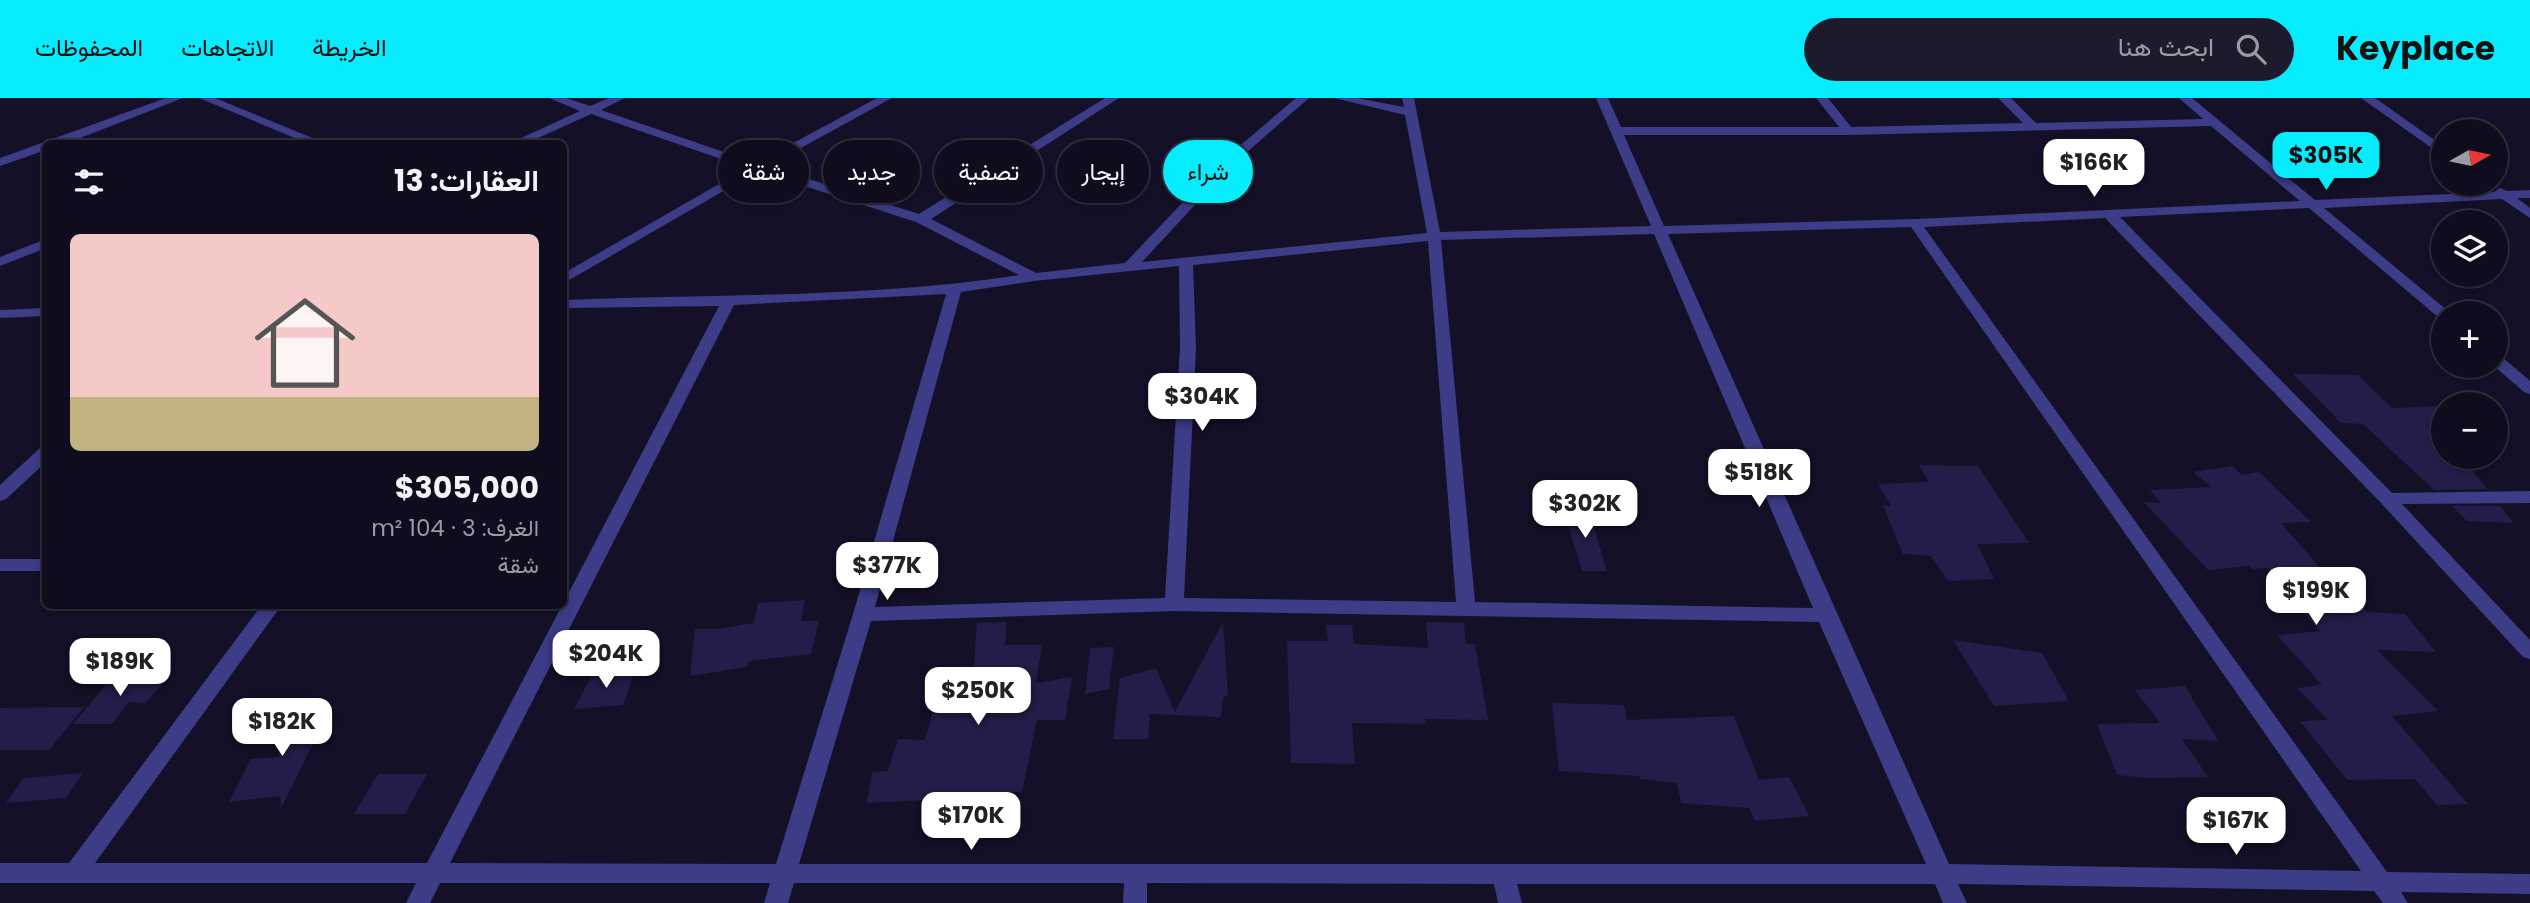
<!DOCTYPE html>
<html lang="ar">
<head>
<meta charset="utf-8">
<style>
	body { margin:0; font-family:Poppins,Vazirmatn,sans-serif; background:#1d1a2b; color:#f1f3f6; direction:rtl; height:100vh; display:flex; flex-direction:column; font-size:26px; white-space:nowrap }
	* { box-sizing:border-box; margin:0 }
	p { font-size:23px; color:#9b9ba4 }
	.icon { flex:none; width:38px; height:38px; fill:none; stroke:currentColor; stroke-width:2; stroke-linecap:round; stroke-linejoin:round }
	.map { position:relative; flex:1; overflow:hidden; direction:ltr }
	.details { position:absolute; left:42px; top:42px; width:525px; height:469px; display:flex; flex-direction:column; background:#0f0c1e; border-radius:10px; box-shadow:0 4px 10px #0003,0 0 0 2px #2f2c3c; direction:rtl }
	.details>* { flex:none }
	.hud { position:absolute; left:588px; top:42px; width:665px; height:63px; direction:rtl; display:flex; gap:14px }
	.needle { width:46px; rotate:81deg }
	.controls { position:absolute; left:2431px; top:21px; display:grid; gap:14px }
	.controls a { display:grid; place-items:center; width:77px; height:77px; border-radius:50%; background:#0f0c1e; box-shadow:0 4px 10px #0003,0 0 0 2px #2f2c3c; font-size:35px }
	.price { position:absolute; translate:-50% -60px; padding:0 16px; border-radius:14px; background:#fff; color:#222; font-size:23px; line-height:46px; filter:drop-shadow(0 2px 4px #0008) }
	.price::after { content:''; position:absolute; left:50%; top:42px; width:21px; height:16px; margin-left:-10px; background:inherit; clip-path:polygon(0 0,100% 0,50% 100%) }
	.price.on { background:#07ecfc; color:#111 }
	ul { padding:0; list-style:none }
	li { display:grid; align-content:center; gap:14px; height:371px; padding:0 28px }
	li span { display:grid; place-items:center; height:217px; border-radius:10px; color:#555 }
	li>.icon { margin-inline-start:auto }
	span .icon { width:126px; height:126px; fill:#fffc; stroke-width:1 }
	li b { font-size:30px }
	h2 { display:flex; justify-content:space-between; align-items:center; height:84px; padding:0 28px; font-size:30px }
	.pill { padding:0 24px; border-radius:32px; background:#0f0c1e; box-shadow:0 4px 10px #0003,0 0 0 2px #2f2c3c; font-size:24px; line-height:63px }
	.pill.on { background:#07ecfc; color:#111 }
	header { display:flex; align-items:center; gap:42px; box-sizing:border-box; height:98px; padding:0 35px; background:#07ecfc; color:#111 }
	header strong { font-size:33px }
	nav { display:flex; gap:38px; margin-inline-start:auto; font-size:24px }
	.search { width:490px; height:63px; background:#1d1a2b; display:flex; align-items:center; gap:18px; box-sizing:border-box; padding:0 24px; border-radius:38px; color:#9b9ba4; font-size:26px }
	.map>svg:first-child { display:block }
</style>
</head>
<body>
<header>
<strong>Keyplace</strong>
<div class="search"><svg class="icon" aria-label="search" viewBox="0 0 24 24"><circle cx="10" cy="10" r="6"/><path d="M15 15l6 6"/></svg>ابحث هنا</div>
<nav><a>الخريطة</a><a>الاتجاهات</a><a>المحفوظات</a></nav>
</header>
<div class="map">
<svg width="2530" height="805" viewBox="0 0 2530 805">
	<rect width="100%" height="100%" fill="#141028"/>
	<!-- building -->
	<path fill="#241d49" d="M2293,276l65,1 34,33 51,-2v53l21,1 23,29 -53,1 -71,-66 -22,-1z
		M1919,367l59,1 51,77 -52,1 17,35 -46,2 -17,-25 -28,-2 -20,-49 8,1 -13,-22 51,-2z
		M2232,368l10,9 17,-3 52,50 -30,1 41,47 45,42 38,2 31,38 -59,-2 61,61 -46,5 76,88 -31,1 -22,-26 -68,1 -47,-59 28,-1 -31,-32 25,-3 -45,-50 43,-4 -15,-16 -36,-47 -17,1 -3,-3 -41,4 -64,-68 17,1 -11,-13 61,-3 -18,-15z
		M2452,408h48l14,17 -47,-2z
		M1563,410h25l19,63h-25z
		M805,502l-4,21h18l-8,33 -62,7 -2,6 -57,9 5,-47h23l36,-6 4,-20z
		M1007,524l-2,23h37l-6,38 36,-6 -7,43h-28l-15,72 -97,2 -1,6 -57,3 5,-31 16,-1 10,-32 27,1 14,-52 33,-1 5,-64z
		M1223,524l5,74 -5,1 -2,20 -71,-3 -2,25h-35l7,-61 36,-10 19,44z
		M1426,524l38,1 2,21h9l13,76 -64,-1 2,5 -74,-1 3,41 -64,-1 -4,-122h41l-2,-16h26l2,19 74,4z
		M1953,542l89,13 27,48 -75,5z
		M1114,549l-5,42 -24,5 5,-46z
		M635,573l-12,34 -49,4 18,-34z
		M169,578l-23,27 -17,-1 -17,22h-39l40,-47z
		M2185,588l33,55 -36,-2 26,38 -62,1 -29,-3 -20,-51 63,-1 -25,-33z
		M1552,605l72,2 3,15 107,-4 25,64 30,-3 20,39 -54,5 -6,-13 -68,-5 -4,-20 -37,-4v-3l-81,-5z
		M84,609l-35,43h-49v-42z
		M330,611l-49,99 -1,-12 -51,6 22,-43 28,-2 -2,-44z
		M83,675l-17,25 -60,5 18,-25z
		M378,676h49l-22,40h-51z"/>
	<g fill="none" stroke-linecap="round" stroke-linejoin="round">
		<!-- minor -->
		<path fill="#3c3c87" fill-rule="evenodd" d="M166,0h17l-118,46h-19v6l-46,16v-8z
			M199,0h16l112,46h-18z
			M549,0h17l24,8 19,-8h16l-24,12 155,53 121,-65h15l-124,68 151,48 186,-116h14l-188,121 105,54 89,-10 98,-103 73,-62h13l-78,68 -89,96 285,-29 -22,-118 -71,-17h23l47,9 -2,-9h12l26,134 211,-6 -55,-128h12l13,29h218l-23,-29h12l23,29 172,-4 -25,-25h13l25,25 167,-4 -24,-21h13l123,102 179,-8 6,-4 7,3 23,-1v8h-13l13,10v10l-28,-19 -178,9 124,103 2,2h-7v5l-5,-1 -129,-109 -189,9 272,276 138,-2v12l-128,1 128,136v19l-7,-2 -142,-154 -276,-285 -181,9 463,645 143,2v20l-129,-2 7,11h-25l-9,-12 -416,-7 9,19h-24l-8,-19h-418l5,19h-24l-4,-19 -347,-1v20h-24l1,-20h-330l-6,20h-24l6,-20h-330l-10,20h-24l10,-20h-416v-20h69l192,-257h20l-186,257h332l292,-557 -155,2v-8c151,-6 305,-2 455,-25l-103,-53 -158,-51 -194,112v-10l183,-105 -156,-54 -66,30h-17l72,-33zM2211,28l89,75 -385,18 -251,7 -40,-91h224zM1911,129l450,644 -412,-7 -281,-630zM1654,136l159,374 -338,-6 -34,-362zM1428,143l28,361 -272,-4 12,-251 -3,-82zM1179,168l1,81 -15,251 -290,9 86,-315 73,-11zM946,196l-93,320 -77,250 -326,-1 284,-558zM1174,513l645,11 107,242h-1127l72,-243z
			M2361,0h14l68,48v10z
			M46,141v9l-46,18v-9z
			M46,210v8l-46,2v-8z
			M2496,256l5,2 29,25v13l-6,-2 -30,-26z
			M46,349v15l-40,37 -6,2v-16l40,-37z
			M0,461h46v12h-46z"/>
	</g>
</svg>
<div class="controls">
<a><svg class="needle" viewBox="-14 -14 28 28"><path d="M0-13l5 13h-10z" fill="#e53935"/><path d="M0 13l5-13h-10z" fill="#9b9ba4"/></svg></a>
<a><svg class="icon" aria-label="layers" viewBox="0 0 24 24"><path d="M12 4l9 5-9 5-9-5zM3 14l9 5 9-5"/></svg></a>
<a>+</a>
<a>−</a>
</div>
<b class="price on" style="left:2326px;top:94px">$305K</b>
<b class="price" style="left:2094px;top:101px">$166K</b>
<b class="price" style="left:1202px;top:335px">$304K</b>
<b class="price" style="left:1759px;top:411px">$518K</b>
<b class="price" style="left:1585px;top:442px">$302K</b>
<b class="price" style="left:887px;top:504px">$377K</b>
<b class="price" style="left:2316px;top:529px">$199K</b>
<b class="price" style="left:606px;top:592px">$204K</b>
<b class="price" style="left:120px;top:600px">$189K</b>
<b class="price" style="left:978px;top:629px">$250K</b>
<b class="price" style="left:282px;top:660px">$182K</b>
<b class="price" style="left:971px;top:754px">$170K</b>
<b class="price" style="left:2236px;top:759px">$167K</b>
<div class="hud">
<a class="pill on">شراء</a>
<a class="pill">إيجار</a>
<a class="pill">تصفية</a>
<a class="pill">جديد</a>
<a class="pill">شقة</a>
</div>
<section class="details">
<h2>العقارات: 13<svg class="icon" aria-label="filters" viewBox="0 0 24 24"><path d="M4 7h16M4 17h16"/><circle cx="9" cy="7" r="2"/><circle cx="15" cy="17" r="2"/></svg></h2>
<ul>
<li><span style="background:linear-gradient(#f6c9c9 75%,#c2b280 0)"><svg class="icon" aria-label="home" viewBox="0 0 24 24"><path d="M3 11l9-7 9 7M6 9v11h12V9"/></svg></span><div><b>$305,000</b><p>الغرف: 3 · 104 m²</p><p>شقة</p></div></li>
</ul>
</section>
</div>
</body>
</html>
